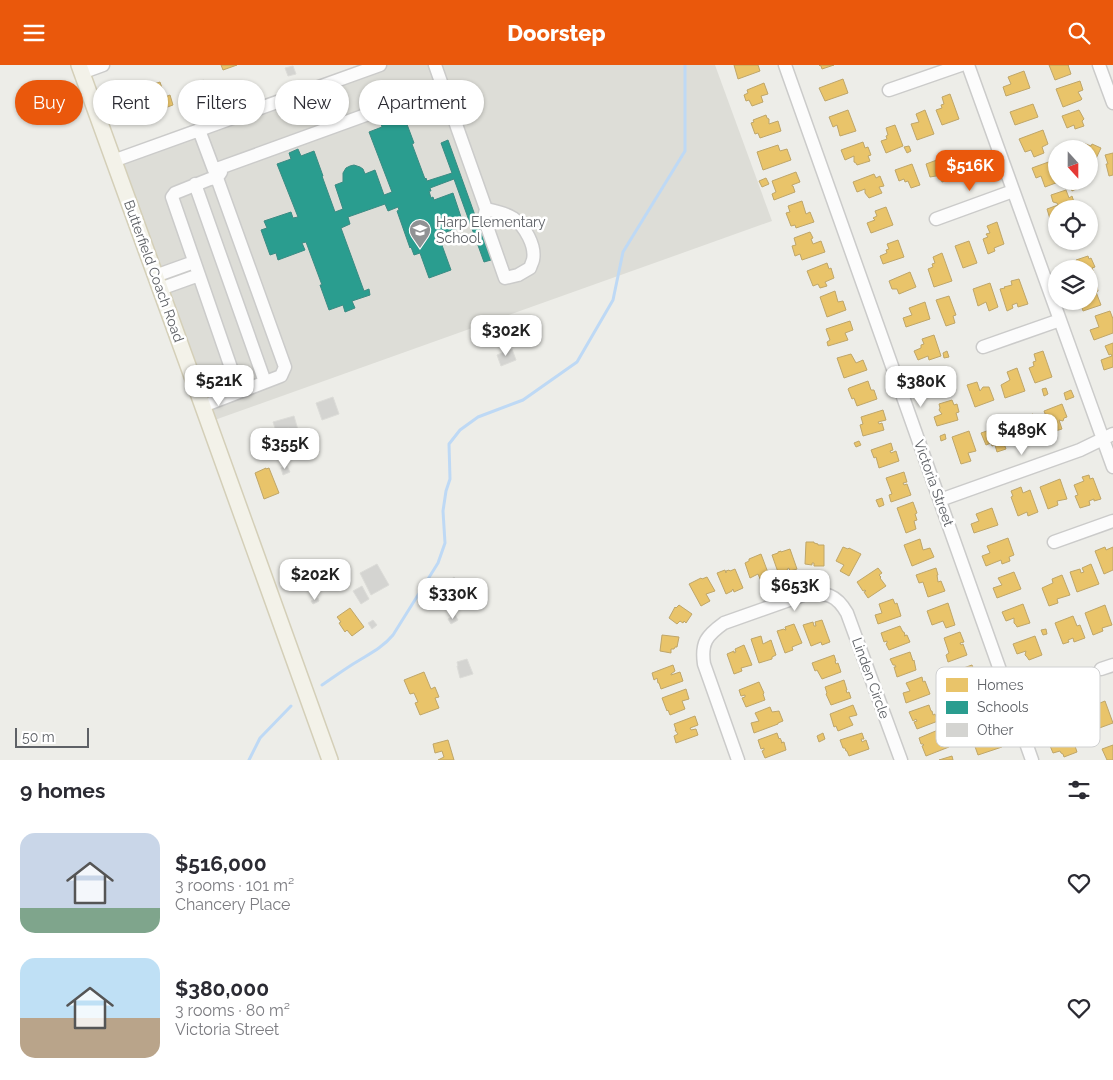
<!DOCTYPE html>
<html lang="en">
<head>
<meta charset="utf-8">
<style>
	body { margin:0; font-family:Raleway,sans-serif; background:#f7f7f7; color:#2b2b33; height:100vh; display:flex; flex-direction:column; font-size:19px; white-space:nowrap }
	* { box-sizing:border-box; margin:0 }
	p { font-size:16px; color:#7c7c81 }
	.icon { flex:none; width:28px; height:28px; fill:none; stroke:currentColor; stroke-width:2; stroke-linecap:round; stroke-linejoin:round }
	.map { position:relative; height:695px; overflow:hidden }
	.panel { display:flex; flex-direction:column; background:#fff; flex:1 }
	.panel>* { flex:none }
	.hud { position:absolute; left:15px; top:15px; width:500px; height:45px; display:flex; gap:10px }
	.needle { width:32px; rotate:159deg }
	.buttons { position:absolute; left:1048px; top:75px; display:grid; gap:10px }
	.buttons a { display:grid; place-items:center; width:50px; height:50px; border-radius:50%; background:#fff; box-shadow:0 1px 4px #0004; font-size:25px }
	.scale { position:absolute; left:15px; bottom:12px; width:74px; box-sizing:border-box; padding-left:5px; border:2px solid #5e6166; border-top:0; font-size:14px; line-height:18px; white-space:nowrap; color:#5e6166; -webkit-text-stroke:4px #fff; paint-order:stroke }
	.price { position:absolute; translate:-50% -42px; padding:0 11px; border-radius:10px; background:#fff; color:#222; font-size:16px; line-height:32px; filter:drop-shadow(0 1px 2px #0008) }
	.price::after { content:''; position:absolute; left:50%; top:30px; width:15px; height:11px; margin-left:-8px; background:inherit; clip-path:polygon(0 0,100% 0,50% 100%) }
	.price.current { background:#ea580c; color:#fff }
	ul { padding:0; list-style:none }
	li { display:flex; align-items:center; gap:15px; height:125px; padding:0 20px }
	li span { display:grid; place-items:center; flex:none; width:140px; height:100px; border-radius:15px; color:#555 }
	li>.icon { margin-inline-start:auto }
	span .icon { width:60px; height:60px; fill:#fffc; stroke-width:1 }
	li b { font-size:21px }
	h2 { display:flex; justify-content:space-between; align-items:center; height:60px; padding:0 20px; font-size:21px }
	.chip { padding:0 18px; border-radius:22px; background:#fff; box-shadow:0 1px 4px #0004; font-size:18px; line-height:45px }
	.chip.current { background:#ea580c; color:#fff }
	header { display:flex; justify-content:space-between; align-items:center; height:65px; padding:0 20px; background:#ea580c; color:#fff; font-size:22px; font-weight:800 }
	.map>svg:first-child { display:block }
</style>
</head>
<body>
<header><svg class="icon" aria-label="menu" viewBox="0 0 24 24"><path d="M4 6h16M4 12h16M4 18h16"/></svg>Doorstep<svg class="icon" aria-label="search" viewBox="0 0 24 24"><circle cx="10" cy="10" r="6"/><path d="M15 15l6 6"/></svg></header>
<div class="map">
<svg width="1113" height="695" viewBox="0 0 1113 695">
	<rect width="100%" height="100%" fill="#edede8"/>
	<!-- education -->
	<path fill="#ddddd7" d="M380,0h335l57,156 -563,201 -96,-261z"/>
	<!-- homes -->
	<path fill="#e9c46a" stroke="#bfa669" d="M221,0h16l-14,5z
		M734,0h24l2,6 -22,8z
		M819,0h15l-12,4 -1,-3z
		M1049,0h20h-1l3,9 -16,6z
		M1024,6l6,17 -24,8 -3,-9 8,-3 -3,-7z
		M843,14l5,14 -23,8 -6,-13z
		M1080,16l3,9 -5,2 4,7 -1,1 -18,7 -7,-18z
		M160,17l5,15 5,-2 3,10 -30,11 -4,-14 10,-4 -4,-11z
		M764,18l4,11 -7,2 2,6 -11,4 -3,-6 -3,1 -2,-6 4,-2 -1,-3z
		M950,29l9,25 -17,6 -6,-15 6,-2 -1,-3 3,-1 -2,-7z
		M1033,39l5,13 -23,8 -5,-13z
		M848,45l8,21 -16,5 -3,-11 -4,2 -4,-10z
		M925,45l9,24 -17,6 -6,-16 8,-2 -3,-8z
		M1079,45l5,9 -2,2 2,5 -9,3 -1,-4 -7,3 -5,-12z
		M766,50l1,3 2,1v5l9,-3 3,10 -21,7 -2,-5 -3,1 -4,-11 3,-1 -1,-2z
		M895,60l8,21 -17,7 -5,-12 6,-2 -1,-3 2,-1 -2,-7z
		M1043,65l5,14 -6,3 2,6 -10,4 -3,-7 -6,2 -6,-13z
		M863,77l2,6 3,-1 3,8 -3,1 2,5 -13,4 -1,-2 -2,-1v-6l-9,4 -4,-10z
		M1083,78l8,3 1,-2 9,4 -11,23 -1,-1v-21h-8z
		M778,80l2,6 7,-2 4,11 -28,10 -6,-18z
		M909,81l2,5 -4,2 -3,-6z
		M1113,88v22l-4,1 -3,-12h2l-3,-9z
		M974,90l7,19 -10,4 -2,-6 1,3 -11,4 -6,-16z
		M945,92l7,21 -10,4 -3,-8 -3,2 -6,1 -4,-13z
		M1054,95l2,7v14h5l-16,6 -4,-11 -5,2 -4,-10z
		M912,99l8,21 -9,3 -3,-7 -3,1 -1,-3 -5,2 -4,-11z
		M796,107l4,10 -8,3v1h1l2,6 -21,8 -2,-6 4,-2 -4,-11z
		M874,109l2,4 4,-2 4,10 -5,1 3,6 -13,5 -4,-5v-4l-8,3 -4,-10z
		M766,113l3,6 -7,3 -3,-6z
		M1076,117l2,6 -6,3 -2,-6z
		M1066,125l3,8 3,-2 4,12 -3,1h-17v8l-6,2 -3,-10 11,-4 -1,-2 -4,-1 -2,-7z
		M802,136l4,13 4,-2 4,10 -18,6 -1,-3 -4,1 -5,-13 4,-1 -2,-6z
		M886,142l7,18 -22,8 -4,-10 8,-3 -2,-2 4,-2 -2,-5z
		M997,157l7,22 -10,4 1,3 -7,3 -5,-15 5,-2 -2,-3 4,-1 -3,-7z
		M810,167l3,6 -2,1 2,5 8,-3 4,11 -23,8 -2,-6 -5,2 -3,-10 4,-1 -2,-7z
		M898,175l6,17 -21,7 -3,-8 7,-3 -1,-3 3,-1 -2,-5z
		M969,176l8,22 -14,5 -8,-22z
		M1067,176h16l-13,4z
		M942,188l10,28 -18,6 -6,-18 5,-2 -1,-3 3,-1 -2,-6z
		M1088,191l1,3 2,-1 4,9 -3,1 2,5 -5,2v-6h-13l-1,-3 3,-1 -2,-5z
		M827,198l2,6 2,-1 3,10 -9,4 2,4 -7,2 -2,-4 -5,2 -6,-15z
		M910,207l6,15 -17,7 -2,-5h-5l-3,-8z
		M1019,214l9,25 -10,3 -1,-4 -5,2 1,3 -6,3 -7,-22 5,-1 -1,-1 8,-2 -1,-4z
		M1093,217l2,5h2l1,4 -2,1 5,13 -18,6 -3,-10h9v-18z
		M990,218l8,24 -9,4 -3,-9 -8,4 -5,-17z
		M835,226l3,11 5,-1 3,9 -19,7 -7,-20z
		M949,231l7,19 -3,1 2,7 -9,3 -10,-26z
		M925,237l5,17 -24,8 -3,-9 9,-3 -3,-7z
		M1110,246l3,8v14l-19,7 -4,-10 9,-3 -4,-11z
		M850,256l3,9 -8,3 3,7 -20,6 -1,-4 3,-2 -4,-11z
		M934,270l7,21 -12,4 -1,-4 -10,4 -4,-9 7,-3v-3l3,-1 -2,-5z
		M1113,278v24l-9,3 -3,-10 11,-4 -1,-2 -2,1 -4,-9z
		M947,286l2,6 -5,1 -1,-5z
		M1043,286l9,26 -17,6 -6,-15 5,-2 -1,-4 3,-1 -2,-7z
		M851,289l5,9 7,-3 4,10 -23,8 -7,-20z
		M944,303l6,17 -12,4 -1,-5 -4,1 -1,-4 -7,3 -3,-9z
		M1017,303l8,23 -20,7 -4,-13 9,-5 -3,-8z
		M868,316l3,9h3l3,9 -20,7 -3,-8 -2,1 -4,-10 1,-1z
		M977,317l3,9 3,-4h6l5,13 -19,7 -8,-22z
		M1046,323l2,6 -4,2 -2,-7z
		M1071,325l3,7 -8,3 -2,-7z
		M952,335l2,5 3,-1 2,8 -3,1 2,7 -21,6 -3,-9 8,-3 -3,-4 1,-2 -1,-4z
		M1062,339l5,13 -3,1 -1,3 -4,-1 3,9 -10,3 -8,-21z
		M883,345l3,10 -8,2 1,2 3,-1 2,7 -21,6 -3,-11 3,-1 -2,-7z
		M1033,349l8,22 -13,5 -2,-6 -6,2 -5,-16z
		M998,362l8,22 -9,3 -2,-7 -3,1 -1,-3 -5,2 -5,-12z
		M969,366l7,20 -8,2 3,8 -10,3 -9,-27z
		M945,369l1,5 -5,2 -1,-5z
		M859,376l2,4 -5,2 -2,-4z
		M891,378l2,7 -3,1 1,2 5,-2 3,10 -20,7 -3,-11 -2,1 -3,-8z
		M266,403v1l3,-1 10,25 -15,6 -9,-26z
		M904,407l3,10 -4,1 1,2 3,-1 4,11 -20,7 -2,-7 3,-1 -6,-16z
		M1089,410l1,4 3,-1 8,21 -7,2v-2l-5,2 1,4 -10,3 -5,-12 3,-1 -4,-10 10,-4 -2,-4z
		M1060,414l7,20 -10,2 1,4 -10,4 -8,-22z
		M1021,422l2,6 7,-3 8,22 -10,4 -1,-4 -9,4 -7,-19 2,-1 -2,-5z
		M882,433l2,7 -5,2 -3,-7z
		M913,437l4,11 -2,1 2,6 -3,1 2,8 -10,4 -9,-25z
		M992,443l6,17 -24,8 -3,-9 8,-3 -3,-7z
		M1008,473l6,17 -5,2 1,4 -8,3 -1,-4 -15,6 -4,-10 8,-3 -3,-7z
		M920,474l3,11 7,-2 4,9 -22,9 -8,-21z
		M806,477h8v1l4,1v1h6v21h-10v-3h-2v2l-7,-1z
		M843,482l5,2 1,-1 12,6 -12,22 -9,-5 4,-6 -8,-4z
		M1105,482l1,3 7,-3v23l-9,4 -9,-23z
		M790,484l7,20 -7,2 -1,-3 -2,1 1,2 -9,4 -7,-20 6,-2v-1l3,-1v1z
		M761,489l9,24 -9,3 -3,-7 -8,4 -5,-15 4,-2v-2z
		M1091,499l8,20 -22,8 -7,-20 10,-3 1,4 3,-1 -2,-4z
		M878,503l4,5 -3,2 2,2 -1,1 6,8 -18,12 -4,-6 2,-1 -1,-1 -2,1 -6,-9z
		M936,503l2,7h-1l1,7 3,-1 4,10 -17,6 -5,-15 -4,1 -3,-8z
		M735,504l8,19 -9,4 -1,-3 -1,1v1l-6,3 -9,-21 8,-3 1,3v-2l3,-1 1,1z
		M1014,507l7,17 -24,9 -4,-10 9,-3 -4,-7z
		M1062,510l8,20 -13,4 1,4 -9,3 -7,-18 11,-5 -1,-4z
		M707,512l8,14 -9,3 4,7 -9,5 -12,-22 12,-6 1,1z
		M893,534l2,5 2,-1 4,13 -23,8 -3,-9 7,-2 -3,-9z
		M948,538l7,22 -9,3 -3,-7 -11,4 -5,-14z
		M1023,539l7,19 -13,4 -1,-2 -2,-2v-5l-8,3 -4,-9z
		M679,540l13,9 -6,9 -2,-2 -1,2 -3,-2 -3,3 -8,-6 6,-11 1,1z
		M1105,540l7,20 -10,3 1,3 -10,4 -8,-22z
		M350,543l14,19 -12,9 -5,-6 -2,2 -6,-9 2,-1 -4,-5z
		M1073,551l4,10 3,-1 5,13 -11,4 -1,-4 -5,2 1,2 -6,2 -8,-21z
		M822,555l8,22 -8,3 -1,-3 -10,4 -8,-21 10,-3 1,4h2l-1,-4z
		M794,559l8,19 -10,4 1,3 -8,3 -8,-22 7,-2 1,1h1l-1,-3z
		M900,561l3,6h1l1,3 -1,1 3,-1 3,7 -21,8 -3,-6 1,-1v-2l-3,1 -3,-9z
		M1046,564l1,5 -4,1 -2,-5z
		M960,567l4,10 -4,1 1,2 2,-1 4,11 -19,7 -2,-7 3,-2 -5,-15z
		M662,570l17,2 -2,10h-2l-1,2h-3v4l-11,-2z
		M761,571l2,8 8,-4 5,15 -4,2v2l-13,4 -8,-24z
		M1035,571l7,19 -13,5 -2,-3 -2,-2 1,-4 -9,3 -4,-10z
		M744,580l8,20 -11,3 1,3 -8,3 -7,-20 7,-3v2l2,-1 -1,-3z
		M910,587l3,9 1,-1 2,10 -19,7 -3,-10h2l-1,-2h-2l-3,-6z
		M834,590l2,6h-1l1,3 2,-1 3,9 -19,7 -5,-9 -2,1 -3,-8z
		M673,600l2,6 -4,3v1l9,-3 3,9 -22,8 -2,-6h-1l-1,-5 -3,2 -2,-7z
		M972,600l4,10 -5,1v2l2,-1 4,11 -17,6 -8,-22z
		M424,607l7,17 4,-2 4,10 -4,1 4,10 -19,7 -5,-12 3,-1 -4,-9 -4,1 -6,-14z
		M922,612l1,5 2,-1 5,13 -24,9 -3,-10 7,-2 -4,-8z
		M844,615l3,10h-1l1,3 2,-1 2,6 -20,7 -5,-11 1,-1 -2,-6z
		M759,617l5,11 -1,1 2,6 -19,7 -4,-9 3,-1v-2l-4,1 -2,-6z
		M686,624l3,10 -7,2 3,8 -15,6 -2,-5 -1,1 -5,-13z
		M1105,636l8,22 -19,7 -7,-19 6,-2 1,1 3,-1 -2,-4z
		M853,640l4,10 -8,2 4,8 -15,6 -2,-5 -2,1 -4,-13z
		M929,640l2,6h1l1,4 2,-1 3,7 -21,8 -3,-7 3,-1 -1,-2 -3,2 -4,-9z
		M770,642l2,5 7,-1 4,10 -5,2v1l-24,9 -3,-10 8,-2 -4,-8z
		M695,651l3,9 -8,3 1,2 5,-1 2,6 -22,8 -2,-7 4,-2 -3,-4h1l-2,-6z
		M938,665l4,9 4,-1 3,9 -23,9 -4,-10 2,-1 -1,-1h-2l-2,-6z
		M777,668l2,6 1,-1 2,4 -1,1 3,-1 2,8 -21,8 -3,-7 2,-1v-2l-3,1 -3,-9z
		M823,668l2,6 -6,3 -2,-6z
		M862,668l2,6h-3l1,3 4,-2 3,9 -20,7 -2,-5h-1l-1,-3h-2l-3,-8z
		M996,668l6,14 -24,8 -5,-14z
		M1070,668l3,8 3,-1 2,5 -3,1 2,6 -13,5 -1,-3 -2,-1 -1,-2 -7,2 -5,-12z
		M448,675l6,20h-16l6,-3 -2,-6 -7,2 -2,-9z
		M1113,680v15h-6l-5,-11z
		M952,691l1,4h-14z"/>
	<!-- schools -->
	<path fill="#2a9d8f" stroke="#3a8b83" d="M389,51l3,8 13,-5 9,24 -2,1 13,35 1,-1 1,3 25,-8 -11,-30 7,-3 43,120 -7,2 -30,-83 -24,9 1,3h-2l2,7 2,-1 1,3 19,-7 11,33 -18,6v3l-7,2 12,33 -22,8 -9,-25 -6,2 -3,-8 -1,1 -13,-37 2,-1 -1,-3 -10,4 -3,-7 -37,13 2,7 -9,4 23,63 5,-2 1,6 -18,6 3,7 -10,4 -2,-7 -14,5 -9,-25h2l-16,-43 -4,1 3,7 -27,10 -2,-7 -6,2 -9,-25 6,-2 -3,-7 27,-9 2,6 5,-1 -21,-53 14,-5 -2,-6 9,-4 3,7 13,-5 9,25h-1l13,36 8,-3 -8,-24 8,-3v-9l3,-5 4,-2 4,-1 6,2 3,2 2,5 10,-4 9,25 8,-3 -23,-60 13,-5 -2,-7z"/>
	<g fill="none" stroke-linecap="round" stroke-linejoin="round">
		<!-- stream -->
		<path stroke="#bed9f5" stroke-width="3" d="M322,620c12,-8 24,-17 36,-24 13,-8 25,-14 35,-26l45,-72 7,-20 -2,-32 3,-20 4,-12 -1,-35 11,-14 18,-13 45,-17 54,-38 36,-62 10,-48 62,-101v-86
			M249,695l11,-22 31,-32"/>
	</g>
	<!-- building -->
	<path fill="#d4d4d1" stroke="#dcdcd8" d="M293,1l3,8 -8,2 -3,-8z
		M204,15l2,3h2l4,14 -11,4 -5,-15 2,-1 -1,-3z
		M512,284l4,11 -15,6 -4,-11z
		M333,332l6,17 -17,6 -6,-17z
		M294,351l4,14 -8,2 -1,-4 -13,3 -3,-9z
		M284,377l2,6 -7,2 -2,-6z
		M287,401l3,6 -7,3 -2,-7z
		M377,499l12,21 -18,10 -11,-22z
		M454,512l7,9 -12,11 -8,-9z
		M362,521l7,13 -8,5 -8,-13z
		M318,533l1,3 -6,3 -2,-3z
		M455,550l3,5 -7,4 -3,-5z
		M373,555l4,5 -5,4 -4,-6z
		M467,594l6,15 -13,4 -3,-12h1l-1,-4z"/>
	<g fill="none" stroke-linecap="round" stroke-linejoin="round">
		<!-- minor casing -->
		<g stroke="#cbcbca" stroke-width="15">
			<path id="minor" d="M435,0l51,144 -2,9 21,60 13,-3 12,-7c1,-3 2,-5 3,-8 3,-14 -8,-34 -20,-42 -8,-5 -18,-7 -27,-9
				M785,0l247,695
				M968,0l145,402
				M1099,0l14,38
				M81,8l22,-8
				M889,25l72,-25
				M199,65l15,40 229,-83
				M113,96l267,-96
				M195,119l70,198
				M936,154l77,-28
				M199,210l-27,-78 3,-4 35,-14 7,-1 4,-6
				M155,211l39,-14
				M160,224l39,-14 40,116
				M983,282l77,-27
				M203,341l78,-30 4,-9 -68,-189
				M940,435l140,-50 33,-16
				M1054,477l59,-21
				M1101,604l12,-4
				M738,695l-34,-96c-3,-21 2,-28 20,-41l82,-29c21,-1 30,0 41,19l54,147"/>
		</g>
		<!-- major casing -->
		<g stroke="#d4cfb8" stroke-width="18">
			<path id="major" d="M79,0l119,328 132,367"/>
		</g>
		<!-- minor -->
		<use href="#minor" stroke="#fcfcfc" stroke-width="12"/>
		<!-- major -->
		<use href="#major" stroke="#f3f2e9" stroke-width="15"/>
	</g>
	<!-- icons -->
	<defs>
		<g id="school-pin" transform="scale(1.125)"><path d="M0 17L-7.5 6A9.5 9.5 0 1 1 7.5 6Z" fill="#909294" stroke="#fff"/><path d="M0-5L7-2L0 1L-7-2ZM-4 1L0 2.5L4 1V4Q0 6-4 4Z" fill="#fff"/></g>
	</defs>
	<g fill-rule="evenodd">
		<use href="#school-pin" x="420" y="165"/>
	</g>
	<g text-anchor="middle" dominant-baseline="central" stroke-width="5" stroke-linejoin="round" paint-order="stroke">
		<!-- poi labels -->
		<g font-size="14" fill="#5e6166" stroke="#fff" text-anchor="start">
			<text x="436" y="157">Harp Elementary<tspan x="436" dy="16">School</tspan></text>
		</g>
		<!-- street labels -->
		<g font-size="14" fill="#5e6166" stroke="#fff">
			<text transform="translate(154 206) rotate(70)">Butterfield Coach Road</text>
			<text transform="translate(934 418) rotate(70)">Victoria Street</text>
			<text transform="translate(871 613) rotate(70)">Linden Circle</text>
		</g>
	</g>
	<!-- legend -->
	<rect x="936" y="602" width="164" height="80" rx="8" fill="#fff" stroke="#cfd0d1" stroke-width="1"/>
	<rect x="946" y="613" width="22" height="14" fill="#e9c46a"/>
	<rect x="946" y="636" width="22" height="13" fill="#2a9d8f"/>
	<rect x="946" y="658" width="22" height="14" fill="#d4d4d1"/>
	<g font-size="14" fill="#5e6166">
		<text x="977" y="625">Homes</text>
		<text x="977" y="647">Schools</text>
		<text x="977" y="670">Other</text>
	</g>
</svg>
<div class="buttons">
<a><svg class="needle" viewBox="-14 -14 28 28"><path d="M0-13l5 13h-10z" fill="#e53935"/><path d="M0 13l5-13h-10z" fill="#7c7c81"/></svg></a>
<a><svg class="icon" aria-label="locate" viewBox="0 0 24 24"><circle cx="12" cy="12" r="6"/><path d="M12 2v4M12 18v4M2 12h4M18 12h4"/></svg></a>
<a><svg class="icon" aria-label="layers" viewBox="0 0 24 24"><path d="M12 4l9 5-9 5-9-5zM3 14l9 5 9-5"/></svg></a>
</div>
<div class="scale">50 m</div>
<b class="price current" style="left:970px;top:127px">$516K</b>
<b class="price" style="left:506px;top:292px">$302K</b>
<b class="price" style="left:219px;top:342px">$521K</b>
<b class="price" style="left:921px;top:343px">$380K</b>
<b class="price" style="left:1022px;top:391px">$489K</b>
<b class="price" style="left:285px;top:405px">$355K</b>
<b class="price" style="left:315px;top:536px">$202K</b>
<b class="price" style="left:795px;top:547px">$653K</b>
<b class="price" style="left:453px;top:555px">$330K</b>
<div class="hud">
<a class="chip current">Buy</a>
<a class="chip">Rent</a>
<a class="chip">Filters</a>
<a class="chip">New</a>
<a class="chip">Apartment</a>
</div>
</div>
<section class="panel">
<h2>9 homes<svg class="icon" aria-label="filters" viewBox="0 0 24 24"><path d="M4 7h16M4 17h16"/><circle cx="9" cy="7" r="2"/><circle cx="15" cy="17" r="2"/></svg></h2>
<ul>
<li><span style="background:linear-gradient(#c9d6e8 75%,#7fa58c 0)"><svg class="icon" aria-label="home" viewBox="0 0 24 24"><path d="M3 11l9-7 9 7M6 9v11h12V9"/></svg></span><div><b>$516,000</b><p>3 rooms · 101 m²</p><p>Chancery Place</p></div><svg class="icon" aria-label="heart" viewBox="0 0 24 24"><path d="M12 20l-8-8c-3-5 5-10 8-4 3-6 11-1 8 4z"/></svg></li>
<li><span style="background:linear-gradient(#bfe0f5 60%,#b9a48a 0)"><svg class="icon" aria-label="home" viewBox="0 0 24 24"><path d="M3 11l9-7 9 7M6 9v11h12V9"/></svg></span><div><b>$380,000</b><p>3 rooms · 80 m²</p><p>Victoria Street</p></div><svg class="icon" aria-label="heart" viewBox="0 0 24 24"><path d="M12 20l-8-8c-3-5 5-10 8-4 3-6 11-1 8 4z"/></svg></li>
</ul>
</section>
</body>
</html>
